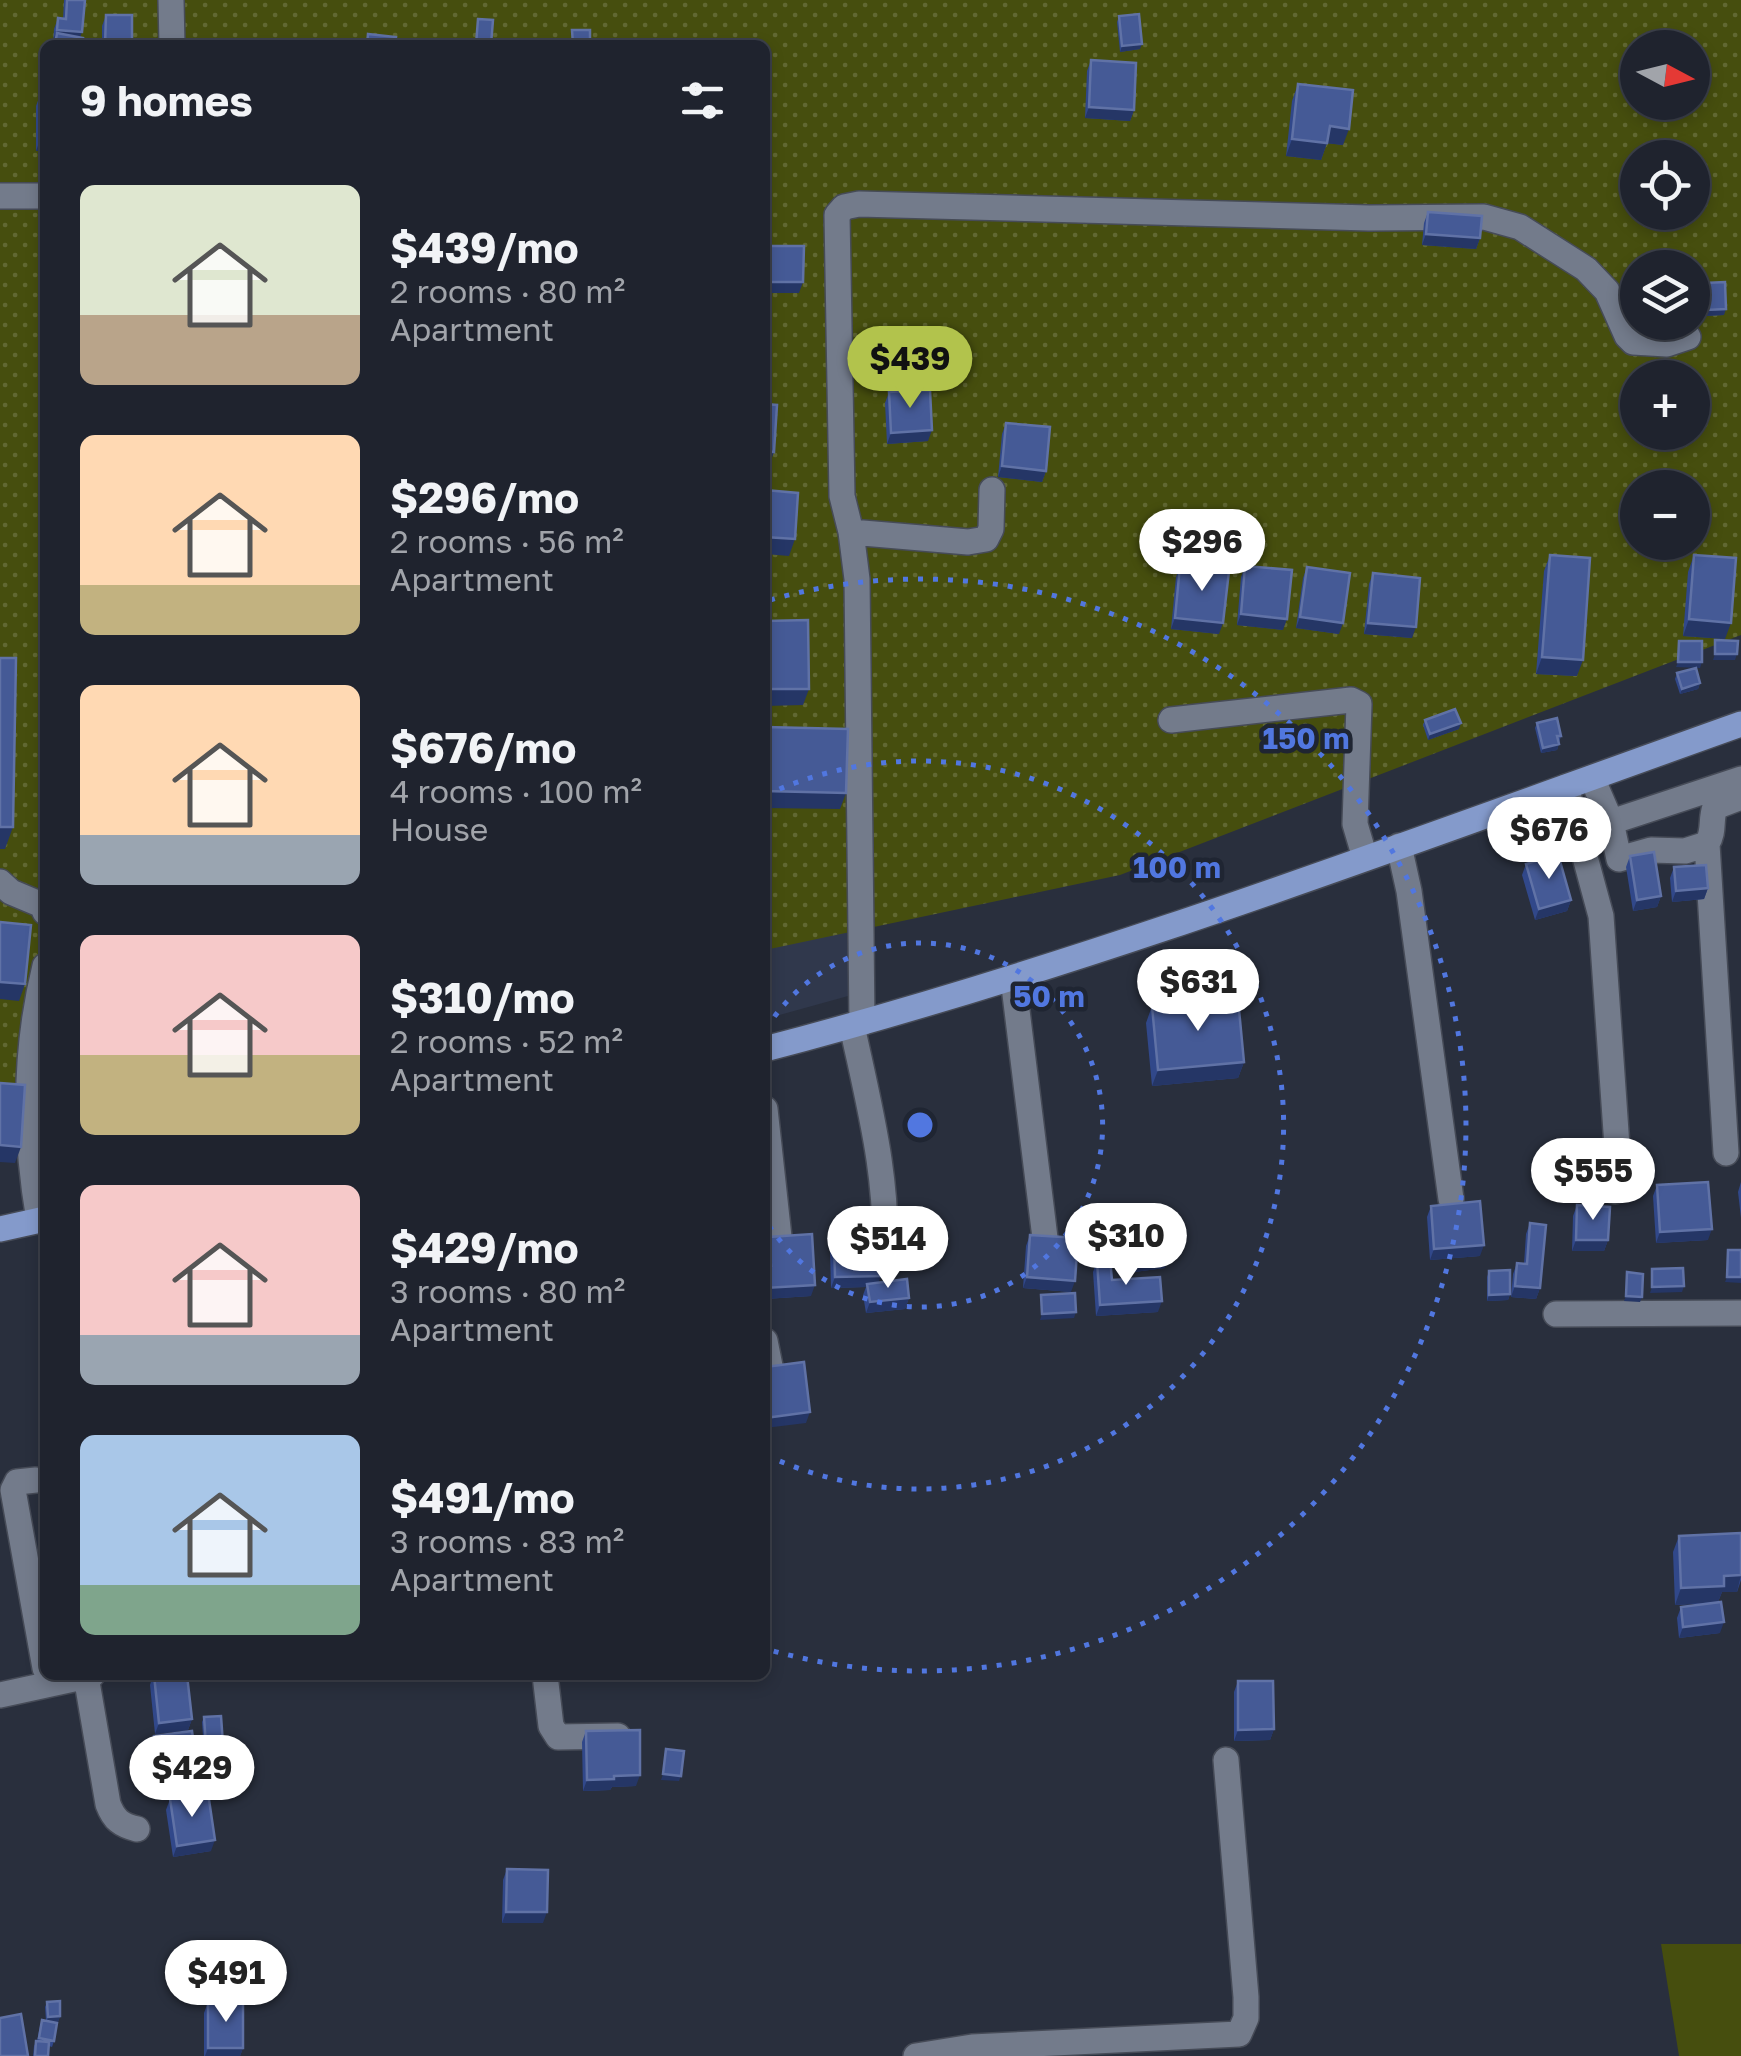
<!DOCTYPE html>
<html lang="en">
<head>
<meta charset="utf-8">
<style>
	body { margin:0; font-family:"Golos Text",sans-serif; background:#2c2f3a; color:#f1f3f6; height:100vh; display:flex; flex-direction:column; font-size:38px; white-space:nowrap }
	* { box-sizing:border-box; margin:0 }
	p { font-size:32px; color:#a1a4aa }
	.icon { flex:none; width:55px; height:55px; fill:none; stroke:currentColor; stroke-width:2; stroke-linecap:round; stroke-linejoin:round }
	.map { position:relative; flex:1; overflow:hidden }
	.details { position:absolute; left:40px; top:40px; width:730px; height:1640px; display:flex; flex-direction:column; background:#1f232e; border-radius:15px; box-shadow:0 5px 15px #0003,0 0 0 2px #3c404a }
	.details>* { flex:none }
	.needle { width:65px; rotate:97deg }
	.controls { position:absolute; left:1620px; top:30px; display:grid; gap:20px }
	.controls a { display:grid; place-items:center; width:90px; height:90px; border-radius:50%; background:#1f232e; box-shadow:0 5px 15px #0003,0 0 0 2px #3c404a; font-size:50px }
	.price { position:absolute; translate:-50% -85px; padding:0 22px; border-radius:35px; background:#fff; color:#222; font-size:32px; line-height:65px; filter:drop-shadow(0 2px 5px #0008) }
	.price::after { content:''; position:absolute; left:50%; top:60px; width:30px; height:22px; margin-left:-15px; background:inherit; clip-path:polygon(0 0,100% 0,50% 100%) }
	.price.current { background:#b2c34c; color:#111 }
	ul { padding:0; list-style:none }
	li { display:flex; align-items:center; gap:30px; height:250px; padding:0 40px }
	li span { display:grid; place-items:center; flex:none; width:280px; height:200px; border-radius:15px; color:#555 }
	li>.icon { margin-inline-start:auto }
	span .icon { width:120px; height:120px; fill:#fffc; stroke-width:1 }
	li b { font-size:42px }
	h2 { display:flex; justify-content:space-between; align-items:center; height:120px; padding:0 40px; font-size:42px }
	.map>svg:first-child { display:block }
</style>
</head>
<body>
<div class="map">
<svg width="1741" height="2056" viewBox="0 0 1741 2056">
	<defs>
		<pattern id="park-dots" width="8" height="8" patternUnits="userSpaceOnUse" patternTransform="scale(2.5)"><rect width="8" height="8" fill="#464e0e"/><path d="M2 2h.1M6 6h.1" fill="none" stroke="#616832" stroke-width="1.8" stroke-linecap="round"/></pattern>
	</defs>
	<rect width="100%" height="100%" fill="#292f3d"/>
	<!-- built -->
	<path fill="#30384c" d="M765,725l85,3 4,256 -6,12 -83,23z"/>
	<!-- grass -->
	<path fill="#464e0e" d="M1661,1944h80v112h-62z"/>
	<!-- park -->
	<path fill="url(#park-dots)" fill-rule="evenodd" d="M0,0h1741v635l-621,240 -355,75v-905h-720v1056l-45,10zM1638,48h54v54h-54zM1638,158h54v54h-54zM1638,268h54v54h-54zM1638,378h54v54h-54zM1638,488h54v54h-54z"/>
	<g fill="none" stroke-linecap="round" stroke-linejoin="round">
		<!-- minor casing -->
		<g stroke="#464b57" stroke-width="28">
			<path id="minor" d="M171,0l1,45
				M0,196h45
				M851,532l117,10 18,-3 5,-10 1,-39
				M1171,720l180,-20 8,4 -4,120 10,34
				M1592,778l19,44 130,-43
				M1566,787l35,129 18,259 -4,16
				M1611,822l8,37 32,-9 34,1 22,-7c8,-13 3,-24 8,-37l26,-10
				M1707,844l19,309
				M1399,846l10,45 42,308
				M0,882l11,10 31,13 3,7
				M1013,978l33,268
				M862,1023l-5,-444 -6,-47 -9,-36 -5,-281 7,-8 15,-3 510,14 115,-1 36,10 66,42 21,22 20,45 6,6 34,2 21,-7
				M852,1026c17,79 38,157 32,238
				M765,1109l14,128
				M39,1220c-15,-86 -15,-169 6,-254
				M1556,1314l185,-1
				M765,1341l6,30
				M36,1480l-19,2 -4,8 32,178
				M545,1675l6,51 7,11 60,-1
				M86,1676l22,128c6,16 13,21 29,25
				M0,1695l92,-20
				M916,2056l56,-9 267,-13 7,-16v-21l-20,-237"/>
		</g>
		<!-- major casing -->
		<g stroke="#464b57" stroke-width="28">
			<path id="major" d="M765,1049c332,-87 653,-210 976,-325
				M0,1229l45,-10"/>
		</g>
		<!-- minor -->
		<use href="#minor" stroke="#737b8b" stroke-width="25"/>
		<!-- major -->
		<use href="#major" stroke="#849acb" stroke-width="25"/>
	</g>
	<!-- wall -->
	<path fill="#31488a" d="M64,0h21l-5,37 2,8h-29l1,-16 4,-11 5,1z
		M106,15l26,30h-30v-19z
		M1119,16l21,33 -20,3 -3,-30z
		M1091,60l43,50 -4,11 -45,-3 2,-47z
		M1298,84l45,61 -16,-2 -6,17 -35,-4 6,-55z
		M40,95l5,56h-9v-45z
		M1428,212l52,26 -4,11 -54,-4 2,-22z
		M1705,283l19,32 -20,1 -1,-28z
		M889,392l39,49 -41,3 -2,-41z
		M1006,423l40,48 -4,11 -44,-5 4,-43z
		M1550,555l27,121 -41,-2 8,-103z
		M1694,555l31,84 -42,-3 5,-64z
		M1180,566l39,68 -48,-5 5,-52z
		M1245,566l38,64 -46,-5 4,-48z
		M1307,567l32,67 -43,-6 7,-50z
		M1373,573l39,65 -48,-4 5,-50z
		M1677,673l23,10 -2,6 -18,5 -5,-15z
		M1425,720l34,9 -31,11 -5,-15z
		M1537,723l24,13 -4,14 -16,3 -6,-25z
		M1630,856l31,40 -4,11 -24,4 -7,-44z
		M1526,864l45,36 -4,11 -32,9 -13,-45z
		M1674,867l34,21 -4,11 -32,3 -2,-24z
		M1152,1006l92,56 -6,16 -86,8 -6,-63z
		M1741,1182v36l-3,-26z
		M1657,1185l51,55 -52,3 -3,-47z
		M1577,1205l31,35 -4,11h-32l1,-35z
		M1431,1206l49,50 -50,4 -3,-43z
		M1530,1223l10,65 -4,11 -25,-2 2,-23 4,-11 7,1 2,-30z
		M1119,1229l46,39 -46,6 -4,-34z
		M1030,1235l41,57 -48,-4 3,-42z
		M769,1237l42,59 -46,3v-51z
		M834,1239l45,44 30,15 -4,11 -39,4 -3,-18 3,-8 -35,1 -1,-38z
		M1097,1261l15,19 46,32 -62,4 -3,-44z
		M1489,1271l21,23 -2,6 -21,1v-24z
		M1741,1533v47l-4,12h-15l-4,10 2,31 -41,5 -2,-20 4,-11 34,-4 -40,2 -2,-53 6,-16z
		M153,1675l39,44 -4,11 -33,4 -5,-49z
		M1238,1681l36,48 -4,11 -36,1v-49z
		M204,1717l19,27 -2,6 -17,1 -2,-29z
		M586,1731l50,55 -24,1 -2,3 -27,1 -1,-49z
		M154,1736l44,40 -4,11 -39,6 -5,-46z
		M170,1799l41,52 -38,6 -7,-47z
		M507,1869l36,54h-41l1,-43z
		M47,2002l13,14 -2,6h-5l1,19 -2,6 -3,-1 -1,10h-15l1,-10 3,-5 3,-15 2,-6 4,1 -1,-14z
		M208,2002l35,46 -3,8h-36v-43z"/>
	<!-- shaded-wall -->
	<path fill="#253666" d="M57,30l25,2 -4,11 -21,-10 -4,8z
		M1142,44l-2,5 -20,3 2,-6z
		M1089,107l45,3 -4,11 -45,-3z
		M1330,126l19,3 -6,16 -19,-2z
		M1292,139l35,4 -6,17 -35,-4z
		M40,140h5v11h-9z
		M1426,234l54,4 -4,11 -54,-4z
		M765,282h38l-4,11h-34z
		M1726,309l-2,6 -20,1 2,-6z
		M1643,322h45l-3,7 -45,2z
		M932,430l-4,11 -41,3 4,-11z
		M765,451l9,1 -4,11h-5z
		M1002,466l44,5 -4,11 -44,-5z
		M765,537l30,2 -6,17 -24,-2z
		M1241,614l46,5 -4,11 -46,-5z
		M1300,617l43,6 -4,11 -43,-6z
		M1175,618l48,5 -4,11 -48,-5z
		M1689,619l42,4 -6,16 -42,-3z
		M1368,623l48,4 -4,11 -48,-4z
		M1715,654h22l-2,6h-22z
		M1542,657l41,3 -6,16 -41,-2z
		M1678,662h24l-2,6 -24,-1z
		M1700,683l-2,6 -18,5 2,-5z
		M765,689h44l-6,16 -38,1z
		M1461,723l-2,6 -31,11 2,-6z
		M1559,744l-2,6 -16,3 2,-5z
		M765,791l81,2 -6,16 -75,-1z
		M0,827h13l-8,22h-5z
		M1708,888l-4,11 -32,3 4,-11z
		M1661,896l-4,11 -24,4 4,-11z
		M1571,900l-4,11 -32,9 4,-11z
		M0,982l25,2 -6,17 -19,-2z
		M1244,1062l-6,16 -86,8 6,-16z
		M0,1145l21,2 -6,16 -15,-1z
		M1712,1229l-4,11 -52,3 4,-11z
		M1576,1240h32l-4,11h-32z
		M1484,1245l-4,11 -50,4 4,-11z
		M1169,1257l-4,11 -46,6 4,-11z
		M881,1276l-4,11 -10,-3 -1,3 -35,1 4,-11z
		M1027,1277l48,4 -4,11 -48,-4z
		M1727,1277h14v6l-16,-1z
		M815,1285l-4,11 -46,3v-11z
		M1515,1286l25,2 -4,11 -25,-2z
		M1684,1286l-2,6 -32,1 2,-6z
		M1510,1294l-2,6 -21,1 2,-6z
		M1626,1296l16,1 -2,5 -16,-1z
		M909,1298l-4,11 -39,4 4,-11z
		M1162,1301l-4,11 -62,4 4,-11z
		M1076,1312l-2,6 -34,2 2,-6z
		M810,1412l-4,11 -41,5v-10z
		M1741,1575l-4,17h-15l-4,10 -43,3 6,-17 43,-12z
		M1724,1622l-4,11 -41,5 4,-11z
		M192,1719l-4,11 -33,4 4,-11z
		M1274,1729l-4,11 -36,1 4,-11z
		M223,1744l-2,6 -17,1 2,-6z
		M663,1774l18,2 -2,5 -18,-1z
		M640,1775l-4,11 -24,1 -2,3 -27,1 4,-11 27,-4z
		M198,1776l-4,11 -39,6 4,-11z
		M215,1840l-4,11 -38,6 4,-11z
		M506,1912h41l-4,11h-41z
		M60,2016l-2,6 -12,1 2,-6z
		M208,2048h35l-3,8h-35z"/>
	<!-- building -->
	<path fill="#455a96" stroke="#6072a6" stroke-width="2.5" d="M67,0h18l-3,32 -25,-2 1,-12 8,1z
		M1139,14l3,30 -20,2 -3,-30z
		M106,15h26v30h-27z
		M478,19l15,1 -2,25h-15z
		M572,30h18v15h-17z
		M57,33l26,5 -1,7h-27z
		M368,34l28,3 -1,8h-28z
		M1091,60l45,3 -2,47 -45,-3z
		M1298,84l55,6 -4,39 -19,-3 -3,17 -35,-4z
		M40,95h5v45h-5z
		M1428,212l54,4 -2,22 -54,-4z
		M765,246h39l-1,36h-38z
		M1725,282l1,27 -20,1 -1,-27z
		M930,390l2,40 -41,3 -2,-41z
		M765,404l12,1 -3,47 -9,-1z
		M1006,423l44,4 -4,44 -44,-5z
		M765,490l33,3 -3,46 -30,-2z
		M1550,555l40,3 -7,102 -41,-3z
		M1694,555l42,3 -5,65 -42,-4z
		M1180,566l49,5 -6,52 -48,-5z
		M1245,566l47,4 -5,49 -46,-5z
		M1307,567l43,6 -7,50 -43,-6z
		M1373,573l47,5 -4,49 -48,-4z
		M808,620l1,69h-44v-68z
		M1715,640l23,1 -1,13h-22z
		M1679,641h23v21h-24z
		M0,658h16l-3,169h-13z
		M1696,668l4,15 -18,6 -5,-16z
		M1455,709l6,14 -31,11 -5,-14z
		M1557,718l4,18h-4l2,8 -16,4 -6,-25z
		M765,727l83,2 -2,64 -81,-2z
		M1654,852l7,44 -24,4 -7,-44z
		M1558,854l13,46 -32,9 -13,-45z
		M1706,865l2,23 -32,3 -2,-24z
		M0,922l31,3 -6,59 -25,-2z
		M1238,999l6,63 -86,8 -6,-64z
		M0,1083l25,2 -4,62 -21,-2z
		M1708,1182l4,47 -52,3 -3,-47z
		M1480,1201l4,44 -50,4 -3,-43z
		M1577,1205l33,2 -2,33h-32z
		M1165,1223l4,34 -46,6 -4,-34z
		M1530,1223l16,2 -6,63 -25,-2 2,-23 10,1z
		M812,1234l3,51 -50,3v-21l6,-1 -2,-29z
		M1030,1235l48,3 -3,43 -48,-4z
		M880,1237l1,39 -46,1 -1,-38z
		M1728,1250h13v27h-14z
		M1110,1259l2,21 48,-3 2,24 -62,4 -3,-44z
		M1683,1268l1,18 -32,1v-18z
		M1510,1270v24l-21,1v-24z
		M1627,1272l16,2 -1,23 -16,-1z
		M907,1279l2,19 -39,4 -3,-18z
		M1075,1293l1,19 -34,2 -1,-19z
		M804,1362l6,50 -45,6v-51z
		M1741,1533v42l-17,1v10l-43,2 -2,-52z
		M1721,1602l3,20 -41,5 -2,-20z
		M154,1675h33l5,44 -33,4z
		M1238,1681h35l1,48 -36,1z
		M221,1716l2,28 -17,1 -2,-28z
		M640,1730v45l-26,1v3l-27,1 -1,-49z
		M192,1731l6,45 -39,6 -5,-46z
		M666,1749l18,2 -3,25 -18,-2z
		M208,1793l7,47 -38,6 -7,-47z
		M507,1869l41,1 -1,42h-41z
		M60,2001v15l-12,1 -1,-15z
		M208,2002h35v46h-35z
		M21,2014l7,42h-28v-38z
		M42,2020l15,3 -3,18 -15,-3z
		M36,2041l13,1 -1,14h-13z"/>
	<!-- distance rings -->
	<g fill="none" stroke="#5177e0" stroke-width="5" stroke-dasharray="5 10">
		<path d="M766 1029A182 182 0 1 1 766 1221"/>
		<path d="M766 795A364 364 0 1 1 766 1455"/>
		<path d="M770 600A546 546 0 1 1 770 1650"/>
	</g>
	<circle cx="920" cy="1125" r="15" fill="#5177e0" stroke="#1f2532" stroke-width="5"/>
	<g font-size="30" text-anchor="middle" font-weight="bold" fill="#5177e0" stroke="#1f2532" stroke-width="9" stroke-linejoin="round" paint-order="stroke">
		<text x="1306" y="749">150 m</text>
		<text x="1177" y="878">100 m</text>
		<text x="1049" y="1007">50 m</text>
	</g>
</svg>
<div class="controls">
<a><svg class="needle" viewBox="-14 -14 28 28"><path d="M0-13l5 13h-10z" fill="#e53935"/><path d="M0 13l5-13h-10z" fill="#a1a4aa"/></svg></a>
<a><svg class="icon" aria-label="locate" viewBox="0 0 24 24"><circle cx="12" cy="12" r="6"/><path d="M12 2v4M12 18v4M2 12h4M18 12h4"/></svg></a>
<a><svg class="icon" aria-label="layers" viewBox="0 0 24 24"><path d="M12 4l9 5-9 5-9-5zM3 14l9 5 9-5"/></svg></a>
<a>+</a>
<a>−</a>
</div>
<b class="price current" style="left:910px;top:411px">$439</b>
<b class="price" style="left:1202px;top:594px">$296</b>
<b class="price" style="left:1549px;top:882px">$676</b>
<b class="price" style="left:1198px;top:1034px">$631</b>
<b class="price" style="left:1593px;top:1223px">$555</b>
<b class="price" style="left:1126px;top:1288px">$310</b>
<b class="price" style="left:888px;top:1291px">$514</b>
<b class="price" style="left:192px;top:1820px">$429</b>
<b class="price" style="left:226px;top:2025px">$491</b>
<section class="details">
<h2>9 homes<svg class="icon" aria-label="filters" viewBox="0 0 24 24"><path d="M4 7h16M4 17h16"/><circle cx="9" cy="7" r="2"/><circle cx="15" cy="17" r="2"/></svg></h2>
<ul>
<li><span style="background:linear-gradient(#dfe7d0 65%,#b9a48a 0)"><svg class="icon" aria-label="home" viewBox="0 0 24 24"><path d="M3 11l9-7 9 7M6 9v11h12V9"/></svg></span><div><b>$439/mo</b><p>2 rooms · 80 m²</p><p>Apartment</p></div></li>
<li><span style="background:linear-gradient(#ffd9b3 75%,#c2b280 0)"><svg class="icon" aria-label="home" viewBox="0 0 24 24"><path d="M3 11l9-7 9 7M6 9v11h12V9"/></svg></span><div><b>$296/mo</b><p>2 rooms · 56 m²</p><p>Apartment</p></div></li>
<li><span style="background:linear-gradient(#ffd9b3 75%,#9aa5b1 0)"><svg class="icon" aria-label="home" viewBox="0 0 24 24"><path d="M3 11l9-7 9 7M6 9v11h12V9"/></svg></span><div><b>$676/mo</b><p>4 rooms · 100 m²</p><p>House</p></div></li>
<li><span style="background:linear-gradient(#f6c9c9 60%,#c2b280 0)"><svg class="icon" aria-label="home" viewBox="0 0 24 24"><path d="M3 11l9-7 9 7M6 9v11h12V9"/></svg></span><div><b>$310/mo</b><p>2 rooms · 52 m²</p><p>Apartment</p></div></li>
<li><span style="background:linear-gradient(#f6c9c9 75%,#9aa5b1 0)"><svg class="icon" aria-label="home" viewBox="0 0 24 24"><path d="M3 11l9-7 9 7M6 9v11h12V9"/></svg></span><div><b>$429/mo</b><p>3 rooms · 80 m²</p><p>Apartment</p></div></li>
<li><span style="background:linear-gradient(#a9c7e8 75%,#7fa58c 0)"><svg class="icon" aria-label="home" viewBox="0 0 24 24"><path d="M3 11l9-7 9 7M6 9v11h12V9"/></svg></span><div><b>$491/mo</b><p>3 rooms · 83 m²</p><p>Apartment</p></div></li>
</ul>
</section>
</div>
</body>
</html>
